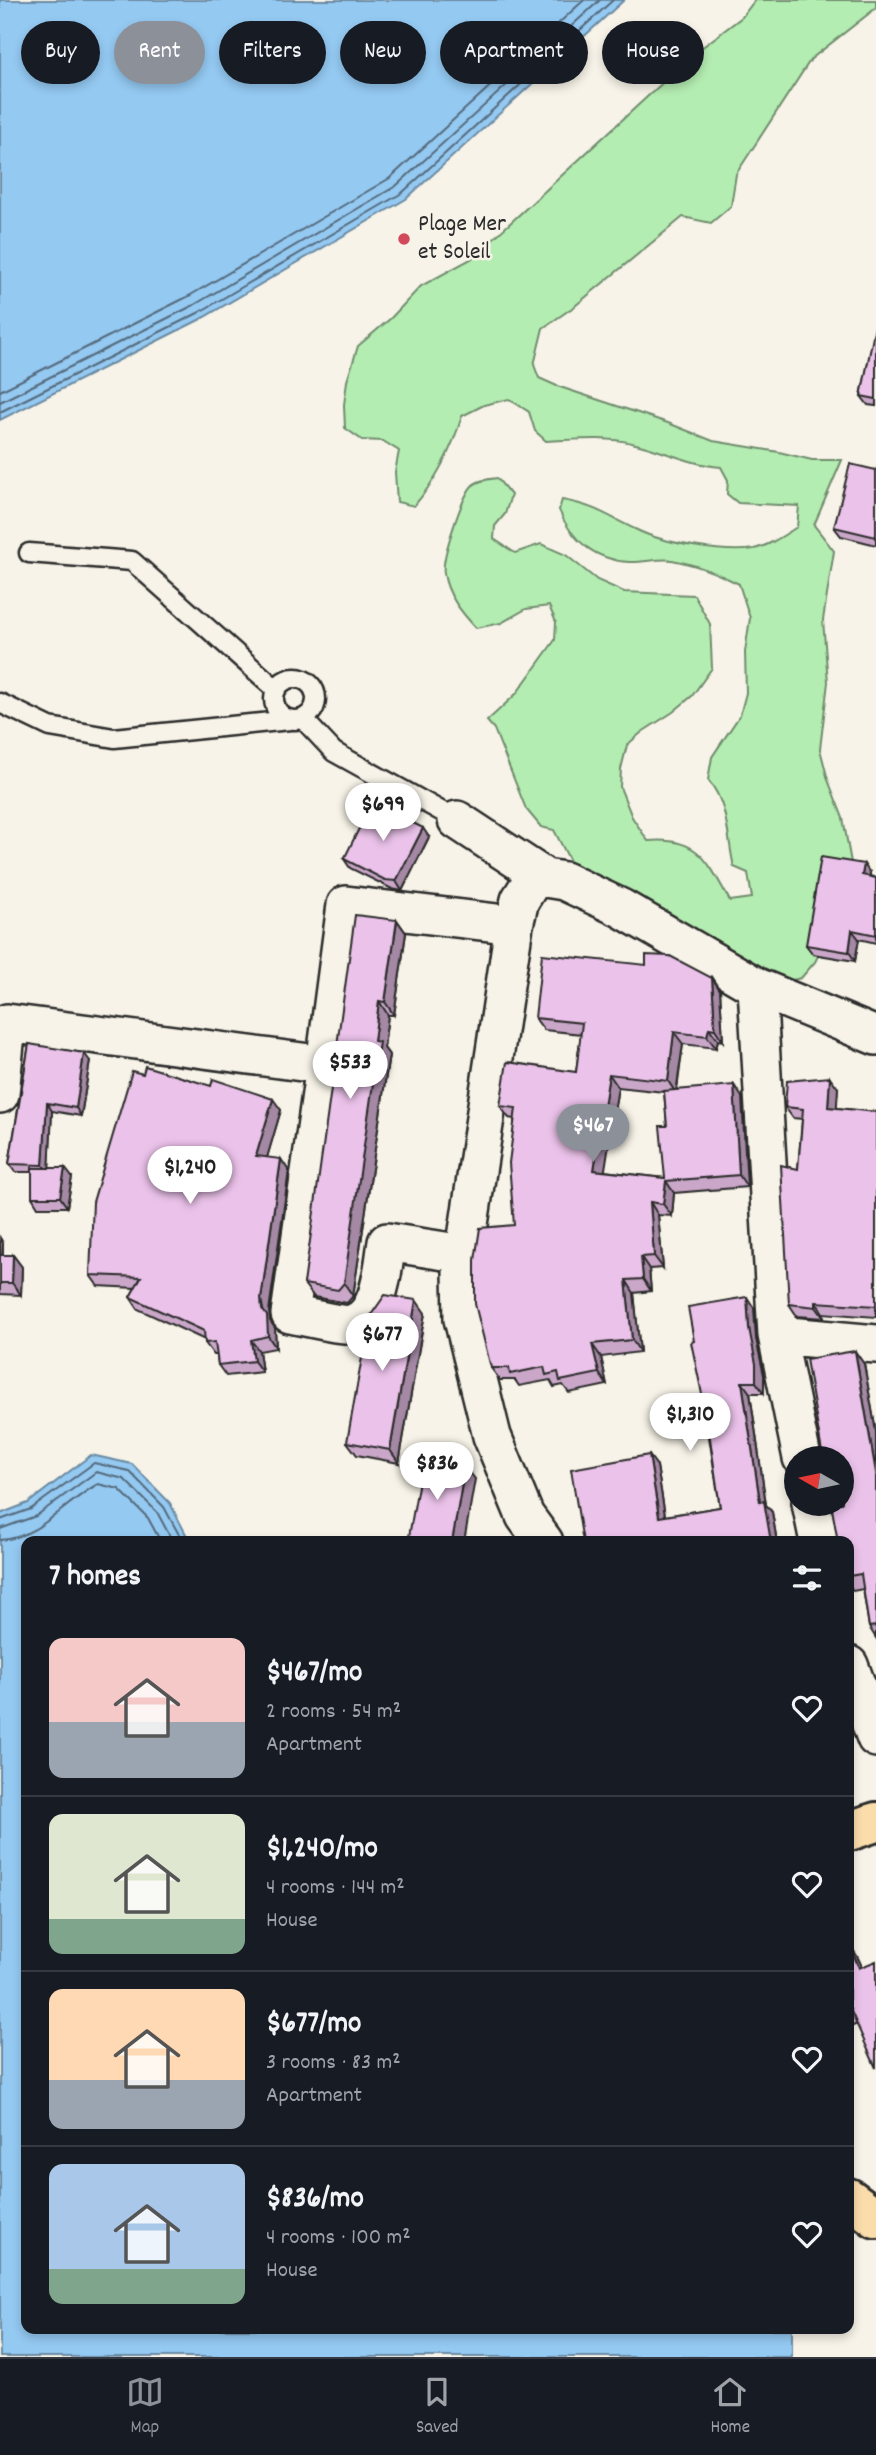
<!DOCTYPE html>
<html lang="en">
<head>
<meta charset="utf-8">
<style>
	body { margin:0; font-family:Dekko,sans-serif; background:#242831; color:#f1f3f6; height:100vh; display:flex; flex-direction:column; font-size:26px; white-space:nowrap }
	* { box-sizing:border-box; margin:0 }
	p { font-size:23px; color:#9ea1a6 }
	.icon { flex:none; width:38px; height:38px; fill:none; stroke:currentColor; stroke-width:2; stroke-linecap:round; stroke-linejoin:round }
	.map { position:relative; flex:1; overflow:hidden }
	.side { position:absolute; left:21px; top:1536px; width:833px; height:798px; display:flex; flex-direction:column; background:#171b24; border-radius:14px; box-shadow:0 4px 10px #0003 }
	.side>* { flex:none }
	.top-card { position:absolute; left:21px; top:21px; width:835px; height:63px; display:flex; gap:14px }
	.needle { width:46px; rotate:279deg }
	.fabs { position:absolute; left:784px; top:1446px; display:grid; gap:14px }
	.fabs a { display:grid; place-items:center; width:70px; height:70px; border-radius:50%; background:#171b24; box-shadow:0 4px 10px #0003; font-size:35px }
	.price { position:absolute; translate:-50% -60px; padding:0 16px; border-radius:24px; background:#fff; color:#222; font-size:23px; line-height:46px; filter:drop-shadow(0 2px 4px #0008) }
	.price::after { content:''; position:absolute; left:50%; top:42px; width:21px; height:16px; margin-left:-10px; background:inherit; clip-path:polygon(0 0,100% 0,50% 100%) }
	.price.active { background:#8c9099; color:#fff }
	ul { padding:0; list-style:none }
	li { display:flex; align-items:center; gap:21px; height:175px; padding:0 28px }
	li+li { border-top:2px solid #363941 }
	li span { display:grid; place-items:center; flex:none; width:196px; height:140px; border-radius:14px; color:#555 }
	li>.icon { margin-inline-start:auto }
	span .icon { width:84px; height:84px; fill:#fffc; stroke-width:1 }
	li b { font-size:30px }
	h2 { display:flex; justify-content:space-between; align-items:center; height:84px; padding:0 28px; font-size:30px }
	.pill { padding:0 24px; border-radius:32px; background:#171b24; box-shadow:0 4px 10px #0003; font-size:24px; line-height:63px }
	.pill.active { background:#8c9099; color:#fff }
	.tab-bar { display:flex; justify-content:space-around; align-items:center; height:98px; border-top:2px solid #363941; background:#171b24; font-size:19px; color:#9ea1a6 }
	.tab-bar a { display:grid; justify-items:center; gap:4px }
	.tab-bar .active { color:#8c9099 }
	.map>svg:first-child { display:block }
</style>
</head>
<body>
<div class="map">
<svg width="876" height="2357" viewBox="0 0 876 2357">
	<rect width="100%" height="100%" fill="#f7f3e8"/>
	<filter id="ink" filterUnits="userSpaceOnUse"><feTurbulence type="fractalNoise" baseFrequency=".0143" numOctaves="2"/><feDisplacementMap in="SourceGraphic" scale="14" xChannelSelector="R" yChannelSelector="G"/><feConvolveMatrix kernelMatrix="1 2 1 2 8 2 1 2 1" color-interpolation-filters="sRGB"/></filter>
	<g filter="url(#ink)">
		<!-- green -->
		<path fill="#b4edb1" stroke="#708c6e" stroke-width="2" d="M755,0h121v8l-65,51 -75,115 -5,32 -20,17 -28,-6 -108,89 -32,22 -9,37 5,13 18,8 111,37 45,18 66,11 33,8h30l-28,65 20,26 -11,69 5,62 -8,67 8,31 15,38 10,56 -12,35 -26,53 -14,16 -17,4 -152,-81 -61,-38 -17,-33 -13,-3 -15,-18 -32,-80 -7,-8 29,-27 39,-54 1,-18 -7,-16 -23,3 -25,14 -25,5c-14,-15 -29,-33 -32,-55 -3,-14 18,-76 28,-87 6,-6 17,-7 25,-8l14,17 -6,19 -10,12 -1,13 21,14 26,-9 25,11 31,25 27,12 70,3 16,29 2,44 -20,28 -19,16 -31,20 -15,13 -6,24 -1,18 12,30 16,24c51,-5 60,21 82,60l22,-3 -4,-25 -14,-6c-7,-29 -5,-63 -26,-87l4,-23 28,-42 6,-22 -1,-41 5,-34 -11,-34c-20,-10 -44,-20 -67,-24 -14,-2 -29,3 -43,2 -34,-2 -58,-22 -70,-52l3,-10c34,6 45,16 75,30 26,13 88,24 117,19 15,-3 30,-14 43,-22l2,-21 -61,-3 -11,-9 1,-14 -7,-13c-32,-3 -59,-17 -89,-24 -28,-7 -57,-3 -86,-2l-11,-10 -6,-19 -20,-13 -25,6 -22,11c-10,33 -25,63 -48,90l-17,-4 -2,-30 4,-21 -16,-10 -21,-1 -17,-12 -1,-23 3,-24 11,-35 33,-28 30,-32 50,-27 176,-162 53,-48 42,-32z"/>
		<!-- water -->
		<path fill="#94c9f2" stroke="#6a8aa2" stroke-width="2" d="M0,0h624l-218,199 -205,120 -201,101z
			M91,1455l41,9 38,39 20,39h-164v787h766v28h-792v-843l28,-11z"/>
		<g fill="none" stroke-linecap="round" stroke-linejoin="round">
			<!-- shore -->
			<path stroke="#556a7b" stroke-width="2" d="M0,391l189,-95 201,-118 194,-178
				M0,402l194,-97 202,-119 204,-186
				M0,412l198,-99 204,-120 211,-193
				M0,1520l31,-11 63,-46 35,8 35,36 19,35
				M0,1529l36,-13 60,-44 28,7 33,33 16,30
				M0,1540c40,-2 66,-39 98,-56l21,5 29,29 13,24"/>
			<!-- lane casing -->
			<g stroke="#2b2b2b" stroke-width="23">
				<path id="lane" d="M29,553l103,8 144,128
					M274 699a21 21 0 1 1 42 0a21 21 0 1 1-42 0Z
					M0,703l50,24 64,11 176,-18
					M303,719l31,33 123,68"/>
			</g>
			<!-- street casing -->
			<g stroke="#2b2b2b" stroke-width="42">
				<path id="street" d="M457,820l88,58 19,3 57,27 136,79 119,49
					M757,987l20,348 25,123
					M325,1065l-35,249c12,2 51,12 61,10 30,-7 32,-58 36,-82l77,12
					M0,1094l7,-71 318,42 21,-160 168,20
					M777,1335l99,9
					M811,1503l8,39
					M544,1542l-19,-26 -33,-80 -29,-117 -1,-48 52,-346 6,-25 12,-19 13,-3
					M849,1665l27,73"/>
			</g>
			<!-- primary casing -->
			<g stroke="#2b2b2b" stroke-width="44">
				<path id="primary" d="M849,1831l27,-9
					M849,2198l27,20"/>
			</g>
			<!-- lane -->
			<use href="#lane" stroke="#f7f3e8" stroke-width="18"/>
			<!-- street -->
			<use href="#street" stroke="#f7f3e8" stroke-width="37"/>
			<!-- primary -->
			<use href="#primary" stroke="#fbddab" stroke-width="38"/>
		</g>
		<!-- wall -->
		<path fill="#caa7c9" stroke="#2b2b2b" stroke-width="2" fill-rule="evenodd" d="M876,328v78l-8,-1 -7,-9z
			M876,470v75l-35,-9 -7,-9z
			M429,837l-27,54 -10,-2 -42,-21 -6,-9z
			M870,873v3l6,2v65l-17,-4 -4,22 -42,-7 -7,-9z
			M397,920l9,13 -12,82h-6l-4,33 5,7 -36,241 -6,7 -33,-6 -10,-13z
			M720,990l3,51 -5,-1 -2,8 -33,-4 -6,46 65,7 5,90 -73,6 -2,23 -14,-1 5,53 -14,1 2,22 -17,2 6,59 -39,5 6,28 -38,8 -6,-8 -9,2 -4,-7 -31,6 -4,-6h-15l-9,-12 23,-143v-106l-5,-1 -9,-12 76,-34 5,-38 -37,-4 -9,-12zM618,1087l46,5 3,34 -2,52 -61,-7z
			M29,1044l61,17 -9,55 -29,-5 -3,57 23,9 -5,30h-29l-6,-10v-25h-17l-6,-8z
			M143,1074l138,36 -14,47 22,14 -20,140 1,10 5,7 1,20 -17,3 3,21 -36,4 -8,-11 -1,-10h-3l-9,-12v-3l-67,-31 -8,-12 5,-9 -37,-2 -8,-11z
			M838,1088l-2,20 40,4v205l-53,-4 1,5 -27,-2 -8,-12 9,-135 4,-50 -9,-1 -8,-11z
			M0,1238l3,5v12h10l9,12 -1,28 -21,-1z
			M754,1308l2,31 8,36v18h-14l16,112 6,7 5,30h-194l74,-76 8,50 55,-9 -26,-166z
			M425,1313l-26,150 -42,-8 -10,-13z
			M864,1364l12,68v206l-7,-11 -6,-38 -10,2 -4,-7v-42z
			M849,1944l8,12 5,11 -5,57 -8,4z"/>
		<!-- shaded-wall -->
		<path fill="#a488a4" stroke="#2b2b2b" stroke-width="2" d="M423,828l6,9 -27,54 -6,-10z
			M864,864l6,9 -2,11 -6,-9z
			M397,920l9,13 -12,82 -9,-13z
			M852,930l7,9 -4,22 -6,-9z
			M712,978l8,12 3,51 -8,-12z
			M379,1001l9,14 -4,33 5,7 -36,241 -9,-13z
			M709,1028l9,12 -2,8 -9,-12z
			M674,1032l9,12 -7,49 -8,-12z
			M84,1053l6,8 -9,55 -5,-8z
			M609,1074l9,13 -15,95 -9,-12z
			M830,1077l8,11 -2,31 -8,-12z
			M734,1085l8,12 5,90 -8,-12z
			M273,1099l8,11 -17,58 -8,-12z
			M47,1103l5,8 -3,62 -6,-8z
			M281,1159l8,12 -20,140 1,10 5,7 1,20 -8,-12 -7,-37z
			M65,1168l7,9 -5,30 -7,-10z
			M666,1181l8,12 -2,23 -9,-12z
			M650,1202l8,13 5,53 -9,-12z
			M0,1238l3,5 -1,23 -2,-3z
			M13,1255l9,12 -1,28 -9,-12z
			M641,1257l8,12 2,22 -8,-12z
			M626,1280l8,13 6,59 -8,-12z
			M747,1297l7,11 2,31 8,36v18l-8,-11 -7,-54z
			M416,1300l9,13 -26,150 -9,-13z
			M816,1302l7,11 1,5 -8,-11z
			M251,1340l8,11 3,21 -8,-11z
			M592,1344l9,13 6,28 -8,-12z
			M855,1351l9,13 12,68v41z
			M742,1382l8,11 16,112 6,7 5,30h-6l-11,-40z
			M649,1455l8,11 10,62 -8,-11z
			M465,1466l10,13 -11,63h-12z
			M849,1944l8,12 12,26 -10,-14z"/>
		<!-- building -->
		<path fill="#ebc2ea" stroke="#2b2b2b" stroke-width="2" d="M875,327l1,1v71l-15,-3z
			M850,464l26,6v67l-42,-10z
			M372,802l51,26 -27,53 -11,-1 -41,-21z
			M821,857l43,7 -2,11 14,3v57l-24,-5 -3,22 -43,-7z
			M355,915l42,5 -12,82 -6,-1 -5,40 5,1 -35,241 -6,7 -34,-6z
			M542,954l104,11v-10l24,1 42,22 3,51 -6,-1 -2,8 -33,-4 -6,49 -59,-7 -15,96 71,8 -5,-52h7l-3,-35 70,-6 5,90 -73,6 -3,23 -13,-2 4,54 -13,1 2,22 -17,1 6,60 -40,4 7,29 -39,8 -2,-9 -12,3 -2,-8 -34,7 -1,-6h-18l-16,-64v-44l5,-32 34,-3 -5,-62 7,-55 -16,-2 7,-44 69,10 6,-49 -47,-5z
			M29,1044l55,9 -8,55 -29,-5 -4,62 -34,-1z
			M145,1066l66,20 2,-7 60,20 -17,57 25,3 -20,140 1,10 5,7 1,20 -17,4 3,21 -36,4 -3,-23 -10,1 -1,-12 -74,-34 11,-20 -51,-2 3,-73 39,-131 11,3z
			M830,1077l-2,30 48,5v194l-60,-4v5l-27,-3 -8,-139 17,4 5,-60 -18,-2 2,-26z
			M32,1168h33l-5,29h-28z
			M0,1255h13l-1,28h-12z
			M385,1295l31,5 -26,150 -43,-8 22,-124z
			M747,1297l2,31 7,36v18h-14l18,120 4,-1 7,41h-188l-12,-73 78,-14 10,62 61,-10 -13,-89 -16,-76 3,-1 -6,-34z
			M855,1351l21,122v153l-7,1 -8,-53 -12,2v-34h-11l-7,-39h11v-45h-19l-17,-99z
			M423,1458l42,8 -13,76h-44z
			M849,1944l10,24 17,-7v107l-26,-59 -1,1z"/>
	</g>
	<!-- markers -->
	<circle fill="#d1495b" stroke="#f7f3e8" stroke-width="2.5" cx="404" cy="239" r="7"/>
	<g text-anchor="middle" dominant-baseline="central" stroke-width="5" stroke-linejoin="round" paint-order="stroke">
		<!-- poi labels -->
		<g font-size="24" fill="#2b2b2b" stroke="#f7f3e8" text-anchor="start">
			<text x="418" y="225">Plage Mer<tspan x="418" dy="28">et Soleil</tspan></text>
		</g>
	</g>
</svg>
<div class="fabs">
<a><svg class="needle" viewBox="-14 -14 28 28"><path d="M0-13l5 13h-10z" fill="#e53935"/><path d="M0 13l5-13h-10z" fill="#9ea1a6"/></svg></a>
</div>
<b class="price" style="left:383px;top:843px">$699</b>
<b class="price" style="left:350px;top:1101px">$533</b>
<b class="price active" style="left:593px;top:1164px">$467</b>
<b class="price" style="left:190px;top:1206px">$1,240</b>
<b class="price" style="left:382px;top:1373px">$677</b>
<b class="price" style="left:690px;top:1453px">$1,310</b>
<b class="price" style="left:437px;top:1502px">$836</b>
<div class="top-card">
<a class="pill">Buy</a>
<a class="pill active">Rent</a>
<a class="pill">Filters</a>
<a class="pill">New</a>
<a class="pill">Apartment</a>
<a class="pill">House</a>
</div>
<section class="side">
<h2>7 homes<svg class="icon" aria-label="filters" viewBox="0 0 24 24"><path d="M4 7h16M4 17h16"/><circle cx="9" cy="7" r="2"/><circle cx="15" cy="17" r="2"/></svg></h2>
<ul>
<li><span style="background:linear-gradient(#f6c9c9 60%,#9aa5b1 0)"><svg class="icon" aria-label="home" viewBox="0 0 24 24"><path d="M3 11l9-7 9 7M6 9v11h12V9"/></svg></span><div><b>$467/mo</b><p>2 rooms · 54 m²</p><p>Apartment</p></div><svg class="icon" aria-label="heart" viewBox="0 0 24 24"><path d="M12 20l-8-8c-3-5 5-10 8-4 3-6 11-1 8 4z"/></svg></li>
<li><span style="background:linear-gradient(#dfe7d0 75%,#7fa58c 0)"><svg class="icon" aria-label="home" viewBox="0 0 24 24"><path d="M3 11l9-7 9 7M6 9v11h12V9"/></svg></span><div><b>$1,240/mo</b><p>4 rooms · 144 m²</p><p>House</p></div><svg class="icon" aria-label="heart" viewBox="0 0 24 24"><path d="M12 20l-8-8c-3-5 5-10 8-4 3-6 11-1 8 4z"/></svg></li>
<li><span style="background:linear-gradient(#ffd9b3 65%,#9aa5b1 0)"><svg class="icon" aria-label="home" viewBox="0 0 24 24"><path d="M3 11l9-7 9 7M6 9v11h12V9"/></svg></span><div><b>$677/mo</b><p>3 rooms · 83 m²</p><p>Apartment</p></div><svg class="icon" aria-label="heart" viewBox="0 0 24 24"><path d="M12 20l-8-8c-3-5 5-10 8-4 3-6 11-1 8 4z"/></svg></li>
<li><span style="background:linear-gradient(#a9c7e8 75%,#7fa58c 0)"><svg class="icon" aria-label="home" viewBox="0 0 24 24"><path d="M3 11l9-7 9 7M6 9v11h12V9"/></svg></span><div><b>$836/mo</b><p>4 rooms · 100 m²</p><p>House</p></div><svg class="icon" aria-label="heart" viewBox="0 0 24 24"><path d="M12 20l-8-8c-3-5 5-10 8-4 3-6 11-1 8 4z"/></svg></li>
</ul>
</section>
</div>
<nav class="tab-bar">
<a class="active"><svg class="icon" aria-label="map" viewBox="0 0 24 24"><path d="M3 6l6-2 6 2 6-2v14l-6 2-6-2-6 2zM9 4v14M15 6v14"/></svg>Map</a>
<a><svg class="icon" aria-label="saved" viewBox="0 0 24 24"><path d="M7 4h10v16l-5-4-5 4z"/></svg>Saved</a>
<a><svg class="icon" aria-label="home" viewBox="0 0 24 24"><path d="M3 11l9-7 9 7M6 9v11h12V9"/></svg>Home</a>
</nav>
</body>
</html>
